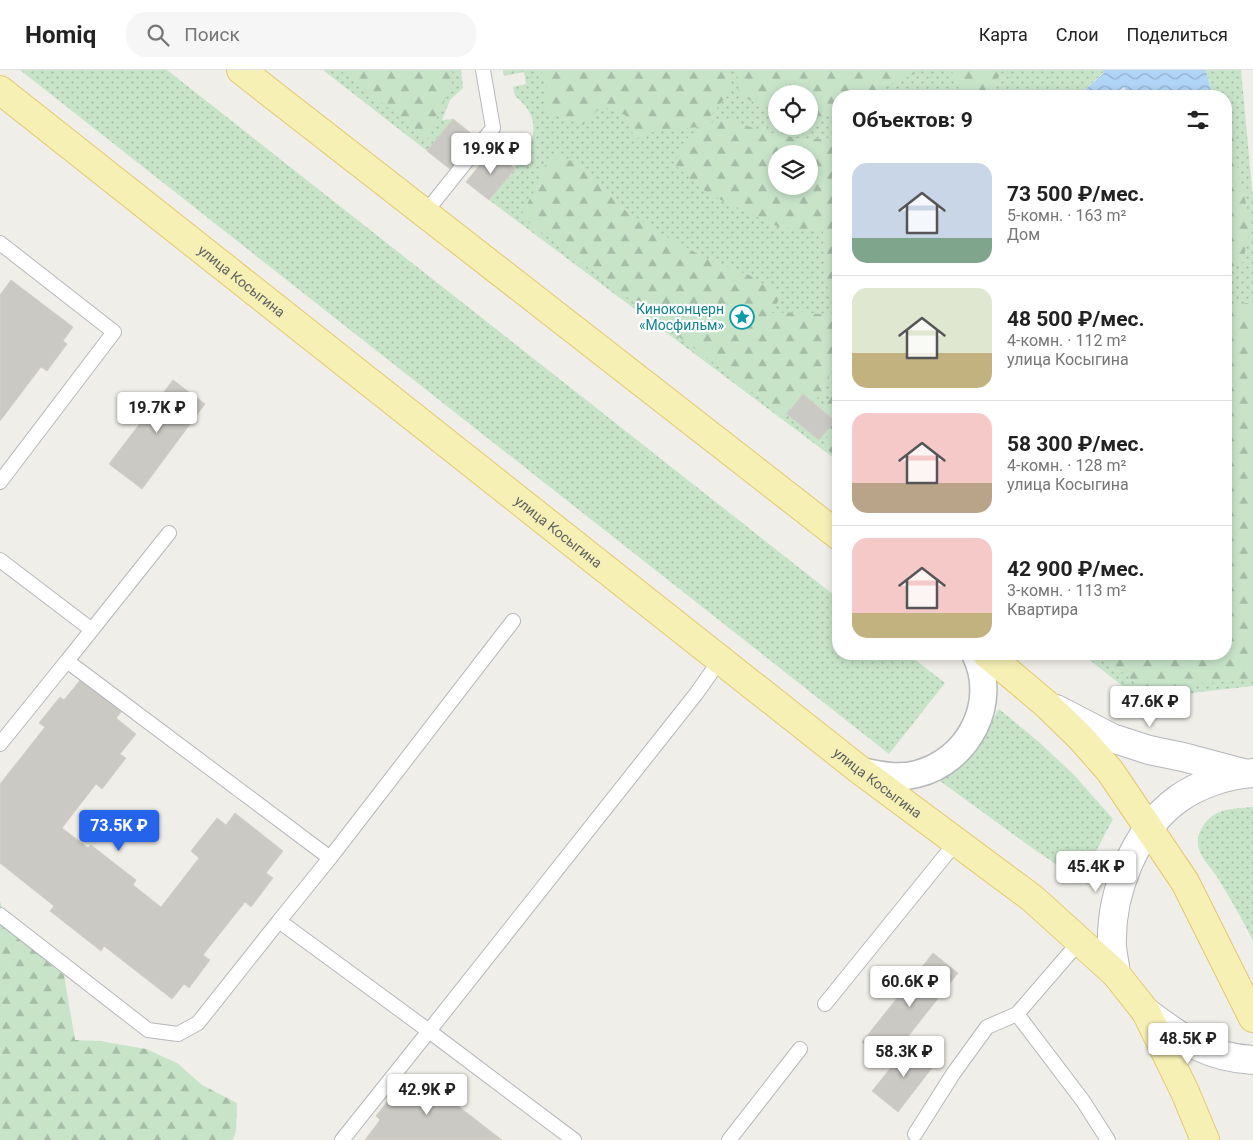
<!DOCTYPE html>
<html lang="ru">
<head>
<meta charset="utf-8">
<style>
	body { margin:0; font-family:Roboto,sans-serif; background:#f6f6f6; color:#222; height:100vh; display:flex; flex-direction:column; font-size:19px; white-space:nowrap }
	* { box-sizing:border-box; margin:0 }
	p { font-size:16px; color:#767676 }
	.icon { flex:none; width:28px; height:28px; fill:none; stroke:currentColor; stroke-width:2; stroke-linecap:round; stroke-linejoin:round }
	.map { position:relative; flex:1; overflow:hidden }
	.drawer { position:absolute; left:832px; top:20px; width:400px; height:570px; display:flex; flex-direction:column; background:#fff; border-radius:20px; box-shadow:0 2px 8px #0003 }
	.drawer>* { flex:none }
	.controls { position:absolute; left:768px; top:15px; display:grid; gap:10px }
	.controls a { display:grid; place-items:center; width:50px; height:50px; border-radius:50%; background:#fff; box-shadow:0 2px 8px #0003; font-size:25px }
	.price { position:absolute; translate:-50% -42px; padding:0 11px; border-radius:5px; background:#fff; color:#222; font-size:16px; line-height:32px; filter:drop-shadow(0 1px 2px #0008) }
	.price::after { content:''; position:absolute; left:50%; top:30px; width:15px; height:11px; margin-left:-8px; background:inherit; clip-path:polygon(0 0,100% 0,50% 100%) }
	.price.on { background:#2563eb; color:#fff }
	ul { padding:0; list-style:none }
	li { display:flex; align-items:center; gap:15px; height:125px; padding:0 20px }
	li+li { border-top:1px solid #e0e0e0 }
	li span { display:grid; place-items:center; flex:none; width:140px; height:100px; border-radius:15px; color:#555 }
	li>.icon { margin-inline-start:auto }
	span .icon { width:60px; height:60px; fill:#fffc; stroke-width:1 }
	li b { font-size:21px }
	h2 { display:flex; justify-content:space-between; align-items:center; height:60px; padding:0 20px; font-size:21px }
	header { display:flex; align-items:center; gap:30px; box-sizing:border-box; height:70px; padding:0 25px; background:#fff; border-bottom:1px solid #e0e0e0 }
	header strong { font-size:24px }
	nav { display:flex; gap:28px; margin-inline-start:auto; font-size:18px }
	.search { width:350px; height:45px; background:#f6f6f6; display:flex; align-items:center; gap:12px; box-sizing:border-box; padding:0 18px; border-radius:20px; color:#767676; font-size:19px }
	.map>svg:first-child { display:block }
</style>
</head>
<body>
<header>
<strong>Homiq</strong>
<div class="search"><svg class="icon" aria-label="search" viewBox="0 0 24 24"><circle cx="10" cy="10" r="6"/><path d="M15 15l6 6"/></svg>Поиск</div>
<nav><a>Карта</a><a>Слои</a><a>Поделиться</a></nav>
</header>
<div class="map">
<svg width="1253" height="1070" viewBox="0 0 1253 1070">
	<defs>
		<pattern id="grass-dots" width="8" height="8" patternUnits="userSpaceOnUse" patternTransform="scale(1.25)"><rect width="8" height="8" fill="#c7e4c9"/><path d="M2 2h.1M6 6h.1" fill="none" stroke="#a5bca7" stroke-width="1.8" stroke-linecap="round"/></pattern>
		<pattern id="forest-firs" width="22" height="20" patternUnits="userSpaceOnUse" patternTransform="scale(1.25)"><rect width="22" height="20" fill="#c7e4c9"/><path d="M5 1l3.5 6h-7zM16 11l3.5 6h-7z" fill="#a5bca7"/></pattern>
		<pattern id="water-waves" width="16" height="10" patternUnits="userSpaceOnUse" patternTransform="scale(1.25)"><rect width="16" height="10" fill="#b1d5f7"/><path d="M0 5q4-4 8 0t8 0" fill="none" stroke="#93b0cc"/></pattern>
	</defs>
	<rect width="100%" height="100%" fill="#f0eee8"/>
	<!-- grass -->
	<path fill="url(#grass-dots)" fill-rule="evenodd" d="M20,0h147l672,529v55h69l37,29 -56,71z
		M323,0h138l2,18 -13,12 -8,20 11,-1 -26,32z
		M503,0h600l1,2 -26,24h-239v366l-350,-262 25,-31 -9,3c8,-4 17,-9 22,-16 2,-3 3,-8 4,-12 6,-22 1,-34 -16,-48l-2,-9 13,-3 -2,-12 -20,4zM776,24h33v32h-33zM776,84h33v32h-33z
		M1206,0h35l12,129v487l-114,13 -57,-45h144v-558h-14z
		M999,639l40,33 35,33 39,44 -18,34 -8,32 -52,-35 -95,-69c26,-22 42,-43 59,-72z
		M1253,737v134c-10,-21 -22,-41 -34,-61 -5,-9 -15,-18 -19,-28 -3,-8 -3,-15 1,-22 10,-22 31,-21 52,-23z"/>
	<!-- forest -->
	<path fill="url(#forest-firs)" fill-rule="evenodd" d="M340,0h112l1,10 -25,59z
		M541,0h188l2,20 -29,37 22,-10 34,13 38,8 30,1 13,-9v176c-18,-17 -15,-54 -16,-76l-42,-2 -60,-28 -21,-12 -25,-23c5,-19 10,-27 26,-38l-43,3 -23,9 -10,-24 -23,-9 -19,19 -38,-14 2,-23zM776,84h33v32h-33z
		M737,0h187l-62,26h-23v13l-15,10 -15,-3v-22h-33v15l-16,-3 -21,-12z
		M952,0h51c-10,15 -18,26 -36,26l-13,-14z
		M1226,57l7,5 4,32 14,62 -9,39 -16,3z
		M559,85l20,10 44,44 40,26 48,26 38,14 32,20 -9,18 33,-1 28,4 5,39 -8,17 -6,22 -14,8 -8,12 -20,1 -254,-193 -6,-8 11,-21 10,-26z
		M1253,232v377l-109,10 -46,-35h128v-341l4,-7z
		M839,321v67l-16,-11 8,-18 -10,-15 12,-20z
		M0,831c7,28 42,57 64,74l11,65 25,1 46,8 31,14 25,22 35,18 -1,28 -3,9h-233z"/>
	<!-- water -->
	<path fill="url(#water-waves)" d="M1103,0h103l6,26h-83l-5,-9 -11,9h-35l26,-23z"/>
	<!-- building -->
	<path fill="#cbc9c4" stroke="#d4d0c7" d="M453,49l24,19 -26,32 -24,-19z
		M492,80l23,19 -26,31 -23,-18z
		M11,210l62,47 -10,14 4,3 -20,27 -6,-4 -41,54v-126z
		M173,310l32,24 -63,85 -33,-25z
		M803,324l32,27 -16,19 -32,-26z
		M81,609l41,32 -6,7 20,16 -16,20 6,4 -24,31 -6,-5 -34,44 26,20 3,-3 45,35 -3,5 28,22 38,-49 -8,-7 26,-33 9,7 9,-12 48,38 -17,22 7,5 -22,29 -6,-5 -42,53 7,5 -21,28 -5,-4 -12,15 -68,-53 -3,5 -51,-40 4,-5 -54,-43v-79l45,-57 -6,-4 21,-26 4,3z
		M933,883l25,20 -70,89 -26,-20z
		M910,974l25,20 -37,48 -26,-21z
		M435,1005l14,11v13l53,41h-137l15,-20 -4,-4 21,-27 10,7 11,-17z"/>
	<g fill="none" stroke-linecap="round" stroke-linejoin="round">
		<!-- service casing -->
		<g stroke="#b5b7bb" stroke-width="16">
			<path id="service" d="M425,143l68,-85 -10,-58
				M0,173l114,89 -114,150
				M169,463l-102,128 263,197 -51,63 150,110 -87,109
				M0,490l92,70
				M0,674l67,-83
				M330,788l183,-237
				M0,845l148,115 30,4 20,-11 81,-102
				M1080,871l-63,73 66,87 25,39
				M825,934l132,-163
				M915,1064l38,-60 34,-47 30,-13
				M574,1070l-145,-109 267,-337 24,-34
				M729,1070l71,-91"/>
		</g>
		<!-- minor casing -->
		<g stroke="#b5b7bb" stroke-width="29">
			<path id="minor" d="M861,701c19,4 37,8 56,3 52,-13 82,-72 58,-120"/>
		</g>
		<!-- secondary casing -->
		<g stroke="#b4b6bb" stroke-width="30">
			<path id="secondary" d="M1056,639l56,29 37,12 34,7 60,16
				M1116,904c-1,-9 -3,-18 -4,-27 -2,-53 22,-116 66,-148 21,-15 49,-24 75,-26
				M1146,942c37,27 59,45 107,48"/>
		</g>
		<!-- primary casing -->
		<g stroke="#e4c86d" stroke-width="30">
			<g id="primary">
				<path d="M241,0l598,466"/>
				<path id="s1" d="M0,20l861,681 171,127 84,76 30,38 39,80 20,48"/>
				<path d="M987,584l59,50 35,34 29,33 75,111 68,136"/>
			</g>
		</g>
		<!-- service -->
		<use href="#service" stroke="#fff" stroke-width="14"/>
		<!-- minor -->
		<use href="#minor" stroke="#fff" stroke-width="26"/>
		<!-- secondary -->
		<use href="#secondary" stroke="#fff" stroke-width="28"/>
		<!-- primary -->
		<use href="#primary" stroke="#f7f0b5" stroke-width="28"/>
	</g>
	<!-- icons -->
	<defs>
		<g id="sight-ring" transform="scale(1.25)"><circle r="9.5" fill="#fff" stroke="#0f9aa8" stroke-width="1.5"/><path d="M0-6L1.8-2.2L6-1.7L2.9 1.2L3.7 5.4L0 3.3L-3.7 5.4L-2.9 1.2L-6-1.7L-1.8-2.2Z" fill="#0f9aa8"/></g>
	</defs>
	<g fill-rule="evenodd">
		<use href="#sight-ring" x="742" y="247"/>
	</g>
	<g text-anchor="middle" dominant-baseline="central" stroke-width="4.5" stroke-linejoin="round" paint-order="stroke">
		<!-- street labels -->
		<g font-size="14" fill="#5f6266" stroke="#fff">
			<text stroke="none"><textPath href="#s1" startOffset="308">улица Косыгина</textPath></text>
			<text stroke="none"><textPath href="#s1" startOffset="712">улица Косыгина</textPath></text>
			<text stroke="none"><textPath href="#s1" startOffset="1118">улица Косыгина</textPath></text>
		</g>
		<!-- culture labels -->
		<g font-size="14" fill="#0d838f" stroke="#fff" text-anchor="end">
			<text x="724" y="239">Киноконцерн<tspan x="724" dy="16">«Мосфильм»</tspan></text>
		</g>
	</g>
</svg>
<div class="controls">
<a><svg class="icon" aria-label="locate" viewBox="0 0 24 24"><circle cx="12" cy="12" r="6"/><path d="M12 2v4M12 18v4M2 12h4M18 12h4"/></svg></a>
<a><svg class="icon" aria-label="layers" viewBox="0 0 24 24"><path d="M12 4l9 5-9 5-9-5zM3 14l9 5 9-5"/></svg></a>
</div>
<b class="price" style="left:491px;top:105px">19.9K ₽</b>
<b class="price" style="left:157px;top:364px">19.7K ₽</b>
<b class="price" style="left:1150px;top:658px">47.6K ₽</b>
<b class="price on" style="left:119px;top:782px">73.5K ₽</b>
<b class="price" style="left:1096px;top:823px">45.4K ₽</b>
<b class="price" style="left:910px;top:938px">60.6K ₽</b>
<b class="price" style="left:1188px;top:995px">48.5K ₽</b>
<b class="price" style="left:904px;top:1008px">58.3K ₽</b>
<b class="price" style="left:427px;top:1046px">42.9K ₽</b>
<section class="drawer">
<h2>Объектов: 9<svg class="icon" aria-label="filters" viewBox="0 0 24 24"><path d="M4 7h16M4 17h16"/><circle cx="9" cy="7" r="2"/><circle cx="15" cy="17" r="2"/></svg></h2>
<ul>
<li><span style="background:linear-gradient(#c9d6e8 75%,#7fa58c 0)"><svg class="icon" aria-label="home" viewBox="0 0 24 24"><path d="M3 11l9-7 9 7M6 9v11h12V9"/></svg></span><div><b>73 500 ₽/мес.</b><p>5-комн. · 163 m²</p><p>Дом</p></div></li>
<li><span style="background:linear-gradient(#dfe7d0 65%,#c2b280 0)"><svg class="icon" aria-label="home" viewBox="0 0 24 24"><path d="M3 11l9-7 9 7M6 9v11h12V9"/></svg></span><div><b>48 500 ₽/мес.</b><p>4-комн. · 112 m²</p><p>улица Косыгина</p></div></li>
<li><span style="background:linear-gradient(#f6c9c9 70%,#b9a48a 0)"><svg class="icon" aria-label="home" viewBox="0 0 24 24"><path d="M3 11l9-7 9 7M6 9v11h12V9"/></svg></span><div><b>58 300 ₽/мес.</b><p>4-комн. · 128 m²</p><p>улица Косыгина</p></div></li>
<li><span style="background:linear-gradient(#f6c9c9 75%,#c2b280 0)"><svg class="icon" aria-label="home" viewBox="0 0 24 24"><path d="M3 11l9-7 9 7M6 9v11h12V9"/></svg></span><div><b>42 900 ₽/мес.</b><p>3-комн. · 113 m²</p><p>Квартира</p></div></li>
</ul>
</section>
</div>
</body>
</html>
